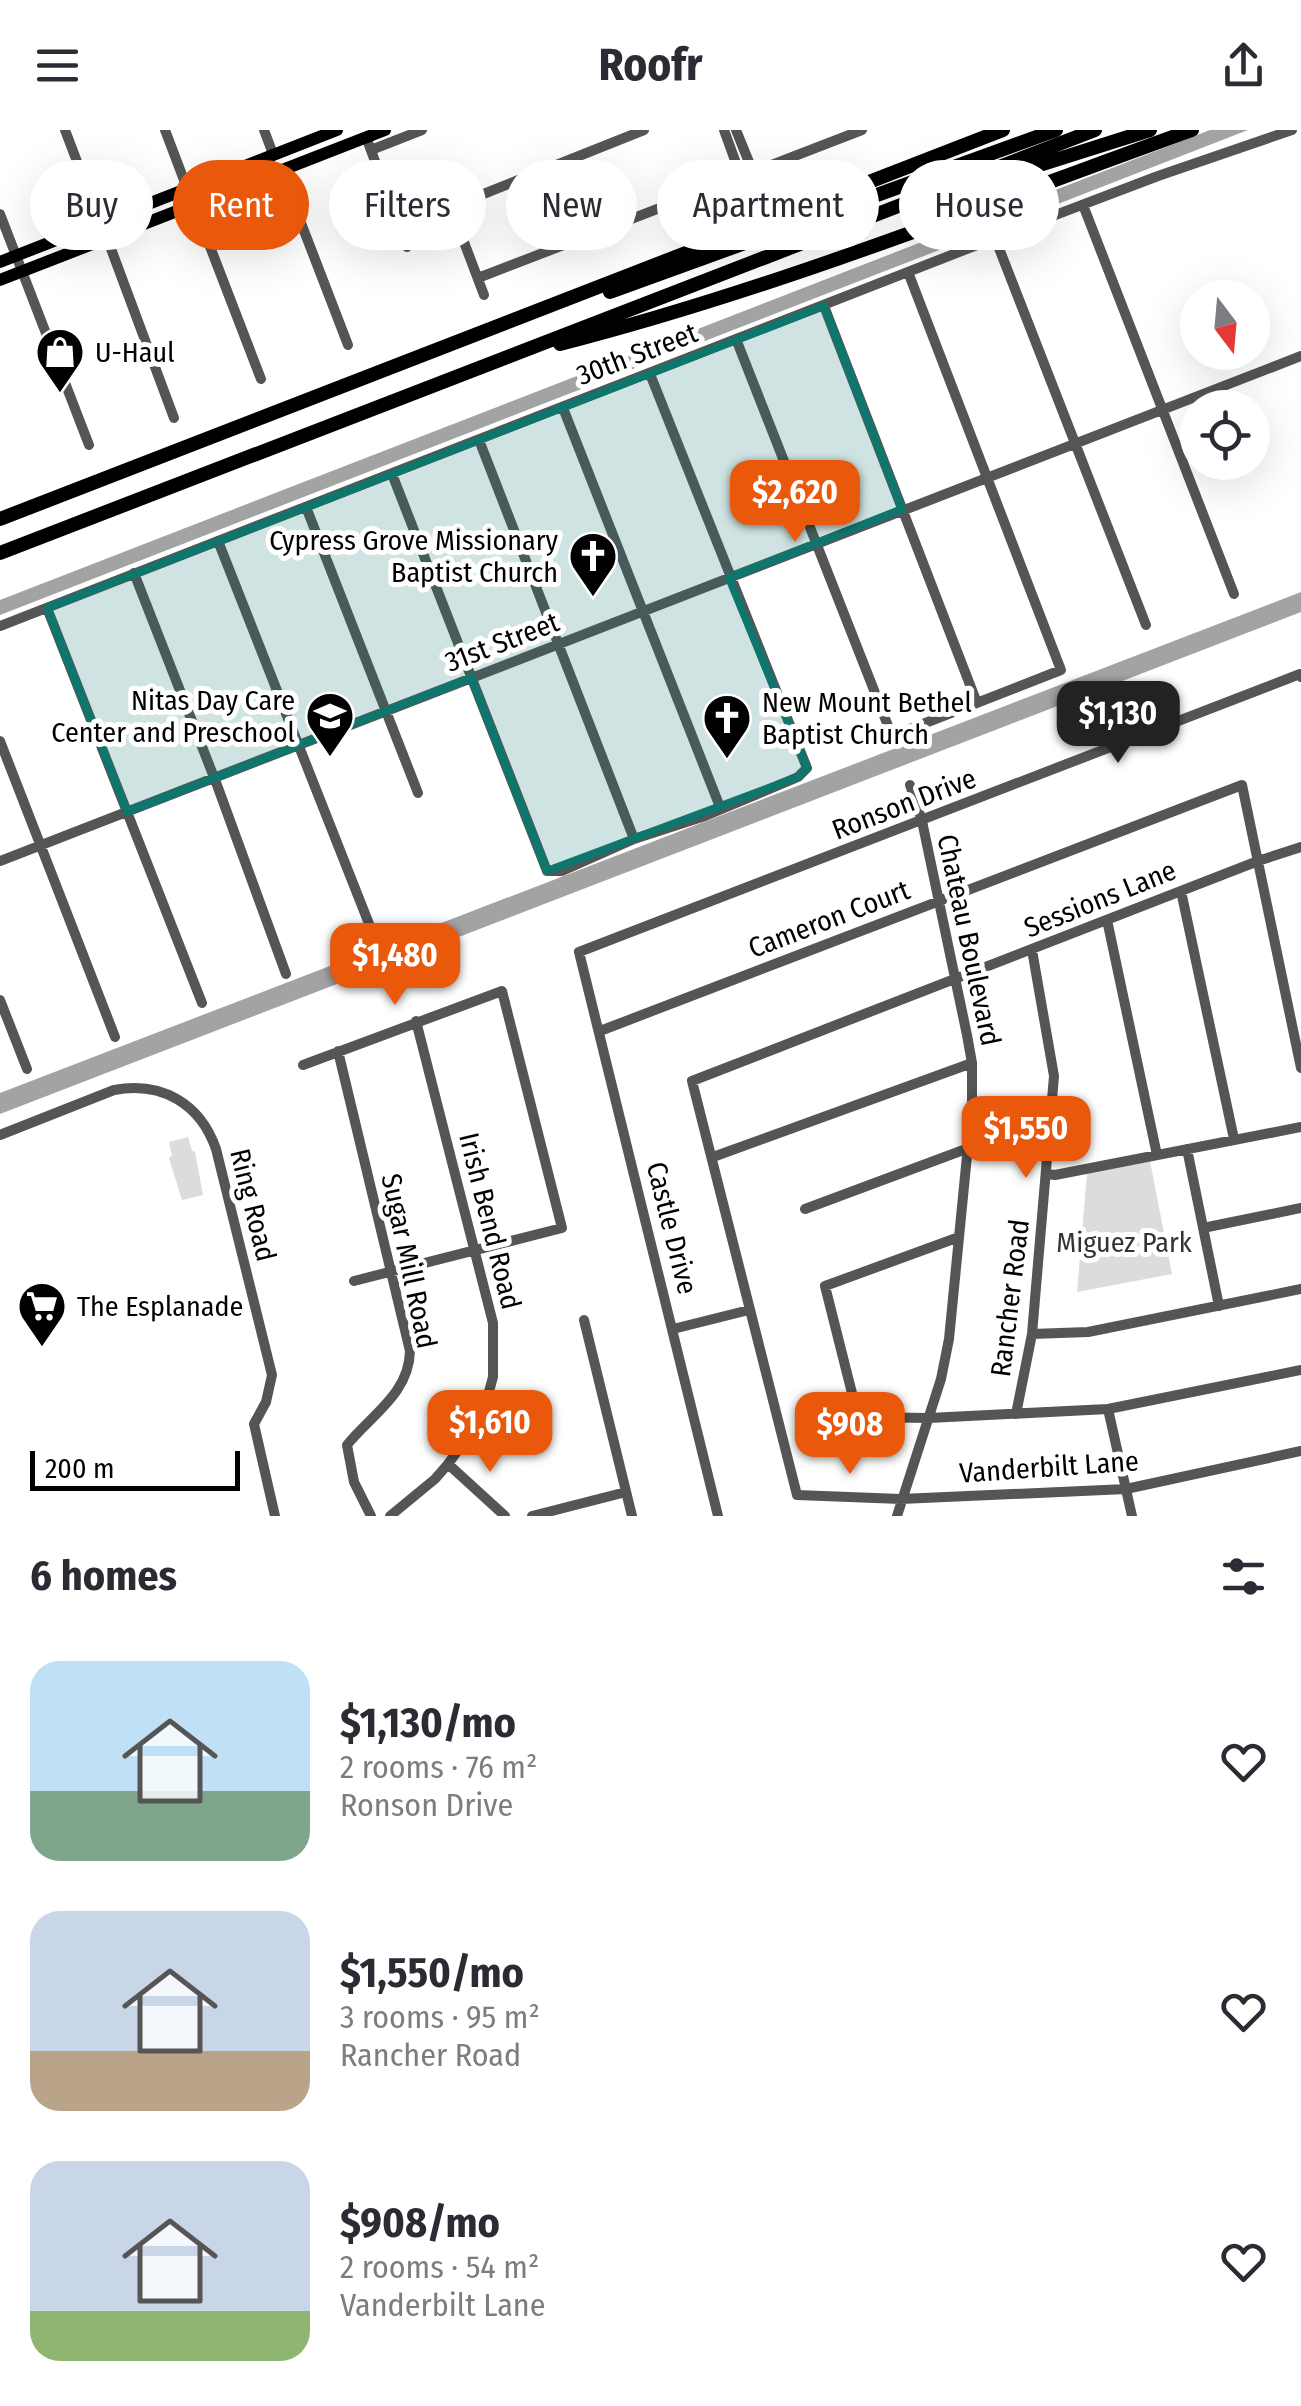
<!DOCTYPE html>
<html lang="en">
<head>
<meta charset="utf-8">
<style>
	body { margin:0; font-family:"Fira Sans Condensed",sans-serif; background:#f2f2f3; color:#2b2b33; height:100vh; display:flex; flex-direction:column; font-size:38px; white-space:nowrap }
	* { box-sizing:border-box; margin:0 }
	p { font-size:32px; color:#7c7c81 }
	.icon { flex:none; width:55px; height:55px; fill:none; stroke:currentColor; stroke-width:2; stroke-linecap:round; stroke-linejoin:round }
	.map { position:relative; height:1386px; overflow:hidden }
	.details { display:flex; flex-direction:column; background:#fff; flex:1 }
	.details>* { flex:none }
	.top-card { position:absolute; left:30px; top:30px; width:1242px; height:90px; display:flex; gap:20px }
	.needle { width:65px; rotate:164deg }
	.tools { position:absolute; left:1180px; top:150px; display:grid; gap:20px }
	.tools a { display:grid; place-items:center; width:90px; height:90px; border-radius:50%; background:#fff; box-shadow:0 10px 40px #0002; font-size:50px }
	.scale { position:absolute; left:30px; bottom:25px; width:210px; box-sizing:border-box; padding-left:10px; border:5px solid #000; border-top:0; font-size:28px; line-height:35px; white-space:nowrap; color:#000; -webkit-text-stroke:8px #fff; paint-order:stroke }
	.price { position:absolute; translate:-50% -85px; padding:0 22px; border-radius:20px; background:#ea580c; color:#fff; font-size:32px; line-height:65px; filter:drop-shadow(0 2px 5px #0008) }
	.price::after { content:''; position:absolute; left:50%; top:60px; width:30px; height:22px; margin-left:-15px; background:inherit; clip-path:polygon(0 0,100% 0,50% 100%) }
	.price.current { background:#222; color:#fff }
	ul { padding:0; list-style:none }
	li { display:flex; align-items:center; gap:30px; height:250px; padding:0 30px }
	li span { display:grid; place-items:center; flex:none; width:280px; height:200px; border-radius:30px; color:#555 }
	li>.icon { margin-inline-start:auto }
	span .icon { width:120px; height:120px; fill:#fffc; stroke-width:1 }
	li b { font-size:42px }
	h2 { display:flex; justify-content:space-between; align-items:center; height:120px; padding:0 30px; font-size:42px }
	.tag { padding:0 35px; border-radius:45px; background:#fff; box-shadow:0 10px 40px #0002; font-size:35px; line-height:90px }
	.tag.current { background:#ea580c; color:#fff }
	header { display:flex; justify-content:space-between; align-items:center; height:130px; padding:0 30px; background:#fff; font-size:45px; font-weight:700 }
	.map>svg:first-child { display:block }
</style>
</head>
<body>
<header><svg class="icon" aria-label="menu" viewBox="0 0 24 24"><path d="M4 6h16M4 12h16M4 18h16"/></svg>Roofr<svg class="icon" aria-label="share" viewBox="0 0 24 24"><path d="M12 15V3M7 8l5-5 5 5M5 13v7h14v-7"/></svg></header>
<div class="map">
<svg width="1301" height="1386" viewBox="0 0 1301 1386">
	<rect width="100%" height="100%" fill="#fff"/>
	<!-- green -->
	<path fill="#dcdcdc" d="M188,1007l4,14 3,1 8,43 -21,5 -13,-42 3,-3 -3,-13z
		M1150,1031l22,113 -95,18 10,-119z"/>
	<!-- water -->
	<path fill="#a3a3a3" d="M1210,0h38l-1248,485v-15z
		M1301,462v20l-1301,502v-21z"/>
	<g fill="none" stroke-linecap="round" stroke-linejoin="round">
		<!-- minor -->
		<path stroke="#555" stroke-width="10" d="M65,0l35,92
			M165,0l22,58
			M264,0l9,24
			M724,0l17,47
			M736,0l17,42
			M366,7l41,110
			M371,20l51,-20
			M281,41l67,174
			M194,75l67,174
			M1083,75l151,389
			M0,84l89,231
			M107,108l67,180
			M995,108l151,387
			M478,148l384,-148
			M484,165l-28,-74 1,-13 4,-5 183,-73
			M824,176l153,397
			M736,209l156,397 169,-66 -153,-398
			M563,278l157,399
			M479,310l155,399
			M392,344l155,397h15l72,-32 71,-23 93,-39 9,-9 -157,-394
			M306,377l112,286
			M218,411l157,398
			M134,443l83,212 69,189
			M47,478l155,395
			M0,496l995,-388 163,-62 134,-46
			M0,611l115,296
			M1301,717l-43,14 -566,220 105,414 104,4 225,-10 175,-38
			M0,731l1301,-505
			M1181,761l53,248
			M1107,790l50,235
			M0,870l27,69
			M600,901l642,-246 59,283
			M338,921l72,300c-1,43 -39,64 -63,94l7,37 17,34
			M303,935l199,-74 60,237 -208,53
			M0,1005l114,-45c47,-9 86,13 102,59l56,226 -6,27 -12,22 21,92
			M1187,1019l32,157
			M713,1027l259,-94
			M1047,1044l8,1 246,-48
			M805,1079l161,-60
			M1203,1098l98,-20
			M959,1107l-134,49 33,131 71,1 179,-9 193,-39
			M584,1190l48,196
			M673,1199l76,-19
			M1032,1204l56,-2 213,-43
			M1108,1279l24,107
			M483,1282l34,12 8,-8 -1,-5 -37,-14
			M1016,1284l16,-80 22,-258 -22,-126
			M448,1334l57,52
			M390,1386l45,-37 13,-15 34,-47 11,-40v-54l-77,-302
			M532,1386l94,-24
			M718,1386l-139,-564 721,-278 1,3
			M897,1386l44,-137 8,-40 23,-234v-42l-5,-28 -45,-214 -12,-36"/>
		<!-- major -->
		<path stroke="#000" stroke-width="12" d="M0,132l337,-132
			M0,150l385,-150"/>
		<!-- highway -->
		<path stroke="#000" stroke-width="14" d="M964,59l186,-59
			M610,162l446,-162
			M560,214c215,-55 423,-139 632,-214
			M0,389l1003,-389
			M0,423l1095,-423"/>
	</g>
	<!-- marked area -->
	<path fill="#0f766e" fill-opacity="0.2" stroke="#0f766e" stroke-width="8" stroke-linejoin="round" d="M824,176l78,203 -173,69 78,190 -9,9 -251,94 -76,-193 -344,134 -80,-204z"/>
	<!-- icons -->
	<defs>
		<g id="shop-pin" transform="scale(2.5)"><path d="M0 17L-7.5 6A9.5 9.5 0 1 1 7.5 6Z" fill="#000" stroke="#fff"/><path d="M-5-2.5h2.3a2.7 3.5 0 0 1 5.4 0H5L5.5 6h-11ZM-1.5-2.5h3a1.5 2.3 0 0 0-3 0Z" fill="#fff"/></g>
		<g id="church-pin" transform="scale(2.5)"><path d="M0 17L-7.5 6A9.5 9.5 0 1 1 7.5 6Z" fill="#000" stroke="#fff"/><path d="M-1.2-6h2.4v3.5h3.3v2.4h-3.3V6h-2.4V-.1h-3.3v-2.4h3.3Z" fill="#fff"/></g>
		<g id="school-pin" transform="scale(2.5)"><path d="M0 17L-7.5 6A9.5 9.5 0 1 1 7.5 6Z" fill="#000" stroke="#fff"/><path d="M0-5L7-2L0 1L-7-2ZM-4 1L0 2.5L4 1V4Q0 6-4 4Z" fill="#fff"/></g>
		<g id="supermarket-pin" transform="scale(2.5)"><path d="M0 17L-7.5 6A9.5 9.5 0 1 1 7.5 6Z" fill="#000" stroke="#fff"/><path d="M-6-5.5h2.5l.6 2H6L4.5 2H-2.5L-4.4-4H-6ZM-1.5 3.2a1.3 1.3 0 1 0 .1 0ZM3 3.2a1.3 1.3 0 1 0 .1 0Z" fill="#fff"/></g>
	</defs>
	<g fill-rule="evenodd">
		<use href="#shop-pin" x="60" y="222"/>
		<use href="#church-pin" x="593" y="426"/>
		<use href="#school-pin" x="330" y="586"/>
		<use href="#church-pin" x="727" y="588"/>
		<use href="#supermarket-pin" x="42" y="1176"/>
	</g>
	<g text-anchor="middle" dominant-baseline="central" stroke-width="10" stroke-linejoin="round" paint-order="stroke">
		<!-- poi labels -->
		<g font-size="28" fill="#000" stroke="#fff" text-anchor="start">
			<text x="95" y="222">U-Haul</text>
			<text x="558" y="410" text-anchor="end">Cypress Grove Missionary<tspan x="558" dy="32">Baptist Church</tspan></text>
			<text x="295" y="570" text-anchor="end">Nitas Day Care<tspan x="295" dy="32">Center and Preschool</tspan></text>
			<text x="762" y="572">New Mount Bethel<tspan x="762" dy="32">Baptist Church</tspan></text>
			<text x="77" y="1176">The Esplanade</text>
		</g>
		<!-- street labels -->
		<g font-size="28" fill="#000" stroke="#fff">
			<text transform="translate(637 224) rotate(-21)">30th Street</text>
			<text transform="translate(502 512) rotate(-21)">31st Street</text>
			<text transform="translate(904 674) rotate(-21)">Ronson Drive</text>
			<text transform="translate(1100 769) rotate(-22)">Sessions Lane</text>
			<text transform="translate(829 789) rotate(-21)">Cameron Court</text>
			<text transform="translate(969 810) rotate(78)">Chateau Boulevard</text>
			<text transform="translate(253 1075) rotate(76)">Ring Road</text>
			<text transform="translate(490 1091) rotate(76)">Irish Bend Road</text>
			<text transform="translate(672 1098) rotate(76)">Castle Drive</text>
			<text transform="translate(409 1131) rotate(78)">Sugar Mill Road</text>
			<text transform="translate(1010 1168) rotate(-83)">Rancher Road</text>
			<text transform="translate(1049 1337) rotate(-4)">Vanderbilt Lane</text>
		</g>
		<!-- park labels -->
		<g font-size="28" fill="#333" stroke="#fff">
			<text x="1124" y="1112">Miguez Park</text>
		</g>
	</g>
</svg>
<div class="tools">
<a><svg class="needle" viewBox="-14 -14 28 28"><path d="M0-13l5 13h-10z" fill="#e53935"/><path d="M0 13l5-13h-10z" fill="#7c7c81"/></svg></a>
<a><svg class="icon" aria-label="locate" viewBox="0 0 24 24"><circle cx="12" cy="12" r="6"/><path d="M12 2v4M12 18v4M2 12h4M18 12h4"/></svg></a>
</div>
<div class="scale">200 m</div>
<b class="price" style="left:795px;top:415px">$2,620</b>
<b class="price current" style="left:1118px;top:636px">$1,130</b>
<b class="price" style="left:395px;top:878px">$1,480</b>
<b class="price" style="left:1026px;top:1051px">$1,550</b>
<b class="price" style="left:490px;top:1345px">$1,610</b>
<b class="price" style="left:850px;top:1347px">$908</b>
<div class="top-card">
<a class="tag">Buy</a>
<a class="tag current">Rent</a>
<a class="tag">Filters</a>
<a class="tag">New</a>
<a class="tag">Apartment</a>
<a class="tag">House</a>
</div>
</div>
<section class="details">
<h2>6 homes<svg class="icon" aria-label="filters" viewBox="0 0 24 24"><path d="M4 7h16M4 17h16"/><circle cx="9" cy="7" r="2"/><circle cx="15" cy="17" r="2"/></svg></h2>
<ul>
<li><span style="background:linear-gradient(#bfe0f5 65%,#7fa58c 0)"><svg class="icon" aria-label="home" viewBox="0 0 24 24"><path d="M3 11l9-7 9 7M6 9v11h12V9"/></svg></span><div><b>$1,130/mo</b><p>2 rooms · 76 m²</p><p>Ronson Drive</p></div><svg class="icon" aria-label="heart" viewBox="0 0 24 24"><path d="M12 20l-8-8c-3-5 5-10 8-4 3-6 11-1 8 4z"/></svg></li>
<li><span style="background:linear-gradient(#c9d6e8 70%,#b9a48a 0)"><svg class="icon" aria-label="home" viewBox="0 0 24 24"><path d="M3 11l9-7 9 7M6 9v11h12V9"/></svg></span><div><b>$1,550/mo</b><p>3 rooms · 95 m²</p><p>Rancher Road</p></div><svg class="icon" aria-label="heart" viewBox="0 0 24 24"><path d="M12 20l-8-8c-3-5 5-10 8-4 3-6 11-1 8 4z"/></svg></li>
<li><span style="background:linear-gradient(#c9d6e8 75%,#8fb573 0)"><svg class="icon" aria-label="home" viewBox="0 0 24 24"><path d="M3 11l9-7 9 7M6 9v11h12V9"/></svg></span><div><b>$908/mo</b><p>2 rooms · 54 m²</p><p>Vanderbilt Lane</p></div><svg class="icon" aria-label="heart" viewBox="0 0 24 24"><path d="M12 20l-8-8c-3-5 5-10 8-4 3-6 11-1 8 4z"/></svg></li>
</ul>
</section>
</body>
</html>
